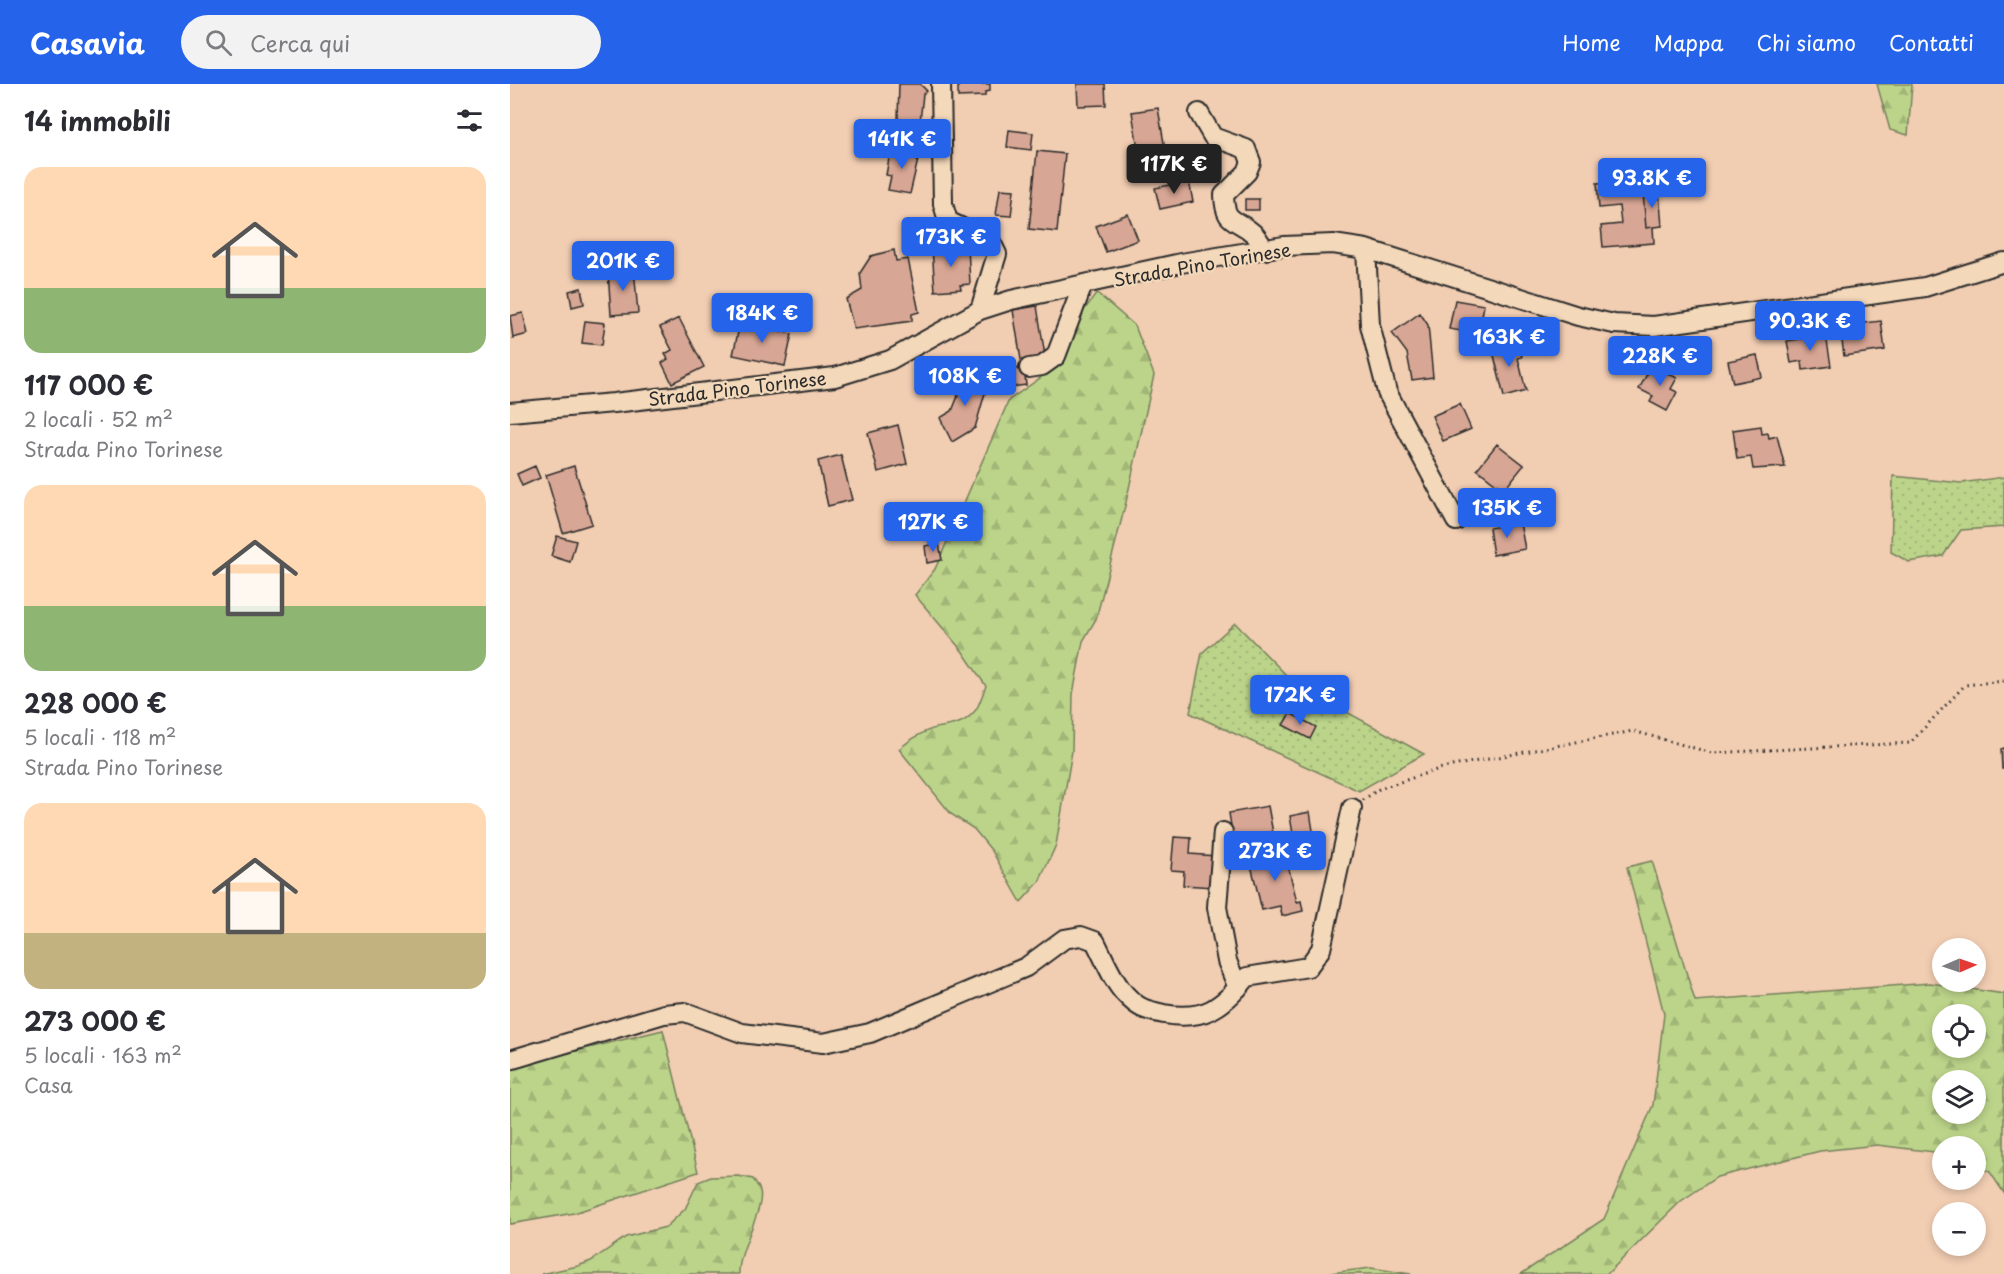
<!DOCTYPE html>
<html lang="it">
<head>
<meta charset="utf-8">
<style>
	body { margin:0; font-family:"Playpen Sans",sans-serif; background:#f2f2f3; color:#2b2b33; height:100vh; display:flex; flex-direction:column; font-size:22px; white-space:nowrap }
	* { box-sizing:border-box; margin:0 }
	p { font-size:20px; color:#7c7c81 }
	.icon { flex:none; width:33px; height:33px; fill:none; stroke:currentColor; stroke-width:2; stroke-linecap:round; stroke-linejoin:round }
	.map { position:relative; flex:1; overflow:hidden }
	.side { display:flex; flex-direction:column; background:#fff; width:510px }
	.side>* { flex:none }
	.needle { width:39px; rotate:88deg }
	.tools { position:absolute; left:1422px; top:854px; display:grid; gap:12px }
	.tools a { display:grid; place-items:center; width:54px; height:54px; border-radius:50%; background:#fff; box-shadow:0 3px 9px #0003; font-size:30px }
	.price { position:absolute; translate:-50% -51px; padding:0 14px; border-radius:6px; background:#2563eb; color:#fff; font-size:20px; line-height:39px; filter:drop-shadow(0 2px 3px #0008) }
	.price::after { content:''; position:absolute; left:50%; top:36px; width:18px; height:14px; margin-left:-9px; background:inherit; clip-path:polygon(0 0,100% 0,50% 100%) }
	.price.active { background:#222; color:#fff }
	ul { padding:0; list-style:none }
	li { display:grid; align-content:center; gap:12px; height:318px; padding:0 24px }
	li span { display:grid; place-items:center; height:186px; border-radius:18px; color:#555 }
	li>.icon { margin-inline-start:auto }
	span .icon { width:108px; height:108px; fill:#fffc; stroke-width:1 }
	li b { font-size:26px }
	h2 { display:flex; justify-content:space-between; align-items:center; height:72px; padding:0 24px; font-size:26px }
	header { display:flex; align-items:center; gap:36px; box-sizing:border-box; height:84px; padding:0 30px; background:#2563eb; color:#fff }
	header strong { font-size:28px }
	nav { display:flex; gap:33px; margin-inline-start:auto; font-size:21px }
	.search { width:420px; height:54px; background:#f2f2f3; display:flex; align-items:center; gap:15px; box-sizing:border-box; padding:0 21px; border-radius:33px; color:#7c7c81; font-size:22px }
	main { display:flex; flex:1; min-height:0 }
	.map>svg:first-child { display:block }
</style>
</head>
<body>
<header>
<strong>Casavia</strong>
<div class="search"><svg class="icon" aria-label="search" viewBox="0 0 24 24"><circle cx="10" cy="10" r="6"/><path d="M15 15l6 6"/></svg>Cerca qui</div>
<nav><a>Home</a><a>Mappa</a><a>Chi siamo</a><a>Contatti</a></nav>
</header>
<main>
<section class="side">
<h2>14 immobili<svg class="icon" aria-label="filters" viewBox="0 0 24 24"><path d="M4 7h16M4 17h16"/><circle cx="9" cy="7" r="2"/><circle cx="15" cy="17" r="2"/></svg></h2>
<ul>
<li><span style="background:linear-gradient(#ffd9b3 65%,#8fb573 0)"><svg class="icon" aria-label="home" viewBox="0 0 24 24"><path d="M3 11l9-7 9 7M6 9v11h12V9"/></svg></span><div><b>117 000 €</b><p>2 locali · 52 m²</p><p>Strada Pino Torinese</p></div></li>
<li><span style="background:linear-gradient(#ffd9b3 65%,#8fb573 0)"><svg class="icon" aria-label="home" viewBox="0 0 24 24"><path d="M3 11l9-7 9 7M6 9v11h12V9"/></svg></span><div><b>228 000 €</b><p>5 locali · 118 m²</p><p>Strada Pino Torinese</p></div></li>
<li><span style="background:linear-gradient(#ffd9b3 70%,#c2b280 0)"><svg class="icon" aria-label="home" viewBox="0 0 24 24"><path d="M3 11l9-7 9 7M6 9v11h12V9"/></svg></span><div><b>273 000 €</b><p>5 locali · 163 m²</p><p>Casa</p></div></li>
</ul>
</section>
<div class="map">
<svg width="1494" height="1190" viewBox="0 0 1494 1190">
	<defs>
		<pattern id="grass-dots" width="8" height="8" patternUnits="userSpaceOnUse" patternTransform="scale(1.5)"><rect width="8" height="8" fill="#bcd48a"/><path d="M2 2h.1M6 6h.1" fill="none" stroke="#a2b677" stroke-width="1.8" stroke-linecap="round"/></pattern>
		<pattern id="forest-firs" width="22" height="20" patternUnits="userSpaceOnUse" patternTransform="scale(1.5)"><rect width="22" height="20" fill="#bcd48a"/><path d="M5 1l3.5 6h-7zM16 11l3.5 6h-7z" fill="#a2b677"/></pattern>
	</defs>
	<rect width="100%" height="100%" fill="#f1cdb2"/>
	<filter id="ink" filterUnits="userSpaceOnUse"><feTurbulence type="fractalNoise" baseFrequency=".0167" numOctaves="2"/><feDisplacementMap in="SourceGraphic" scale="12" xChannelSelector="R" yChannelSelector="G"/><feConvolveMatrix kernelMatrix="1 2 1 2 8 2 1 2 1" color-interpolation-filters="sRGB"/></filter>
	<g filter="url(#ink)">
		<!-- grass -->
		<path fill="url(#grass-dots)" stroke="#74805a" stroke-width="1.5" d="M1383,392l68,7 43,-6v50l-43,3 -18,26 -34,6 -18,-10z
			M725,539l52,53 -8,18 31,-2 114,62 -65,37 -169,-78 12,-60z"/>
		<!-- forest -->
		<path fill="url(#forest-firs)" stroke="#74805a" stroke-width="1.5" fill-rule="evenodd" d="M1367,0h35l-4,51 -18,-5z
			M587,209l38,33 19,49 -28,127 -30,117 -13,22 -10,53 -1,57 -16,94 -17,37 -18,20 -29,-51 -18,-22 -23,-15 -52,-65c11,-9 24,-18 37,-21 15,-3 27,-3 38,-16 6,-6 8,-18 12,-26l-23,-34 -48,-57 20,-26 74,-169 51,-36 18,-46z
			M1142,777l43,140 235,-18 74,11v199l-14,-21 -14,-6v-20h-34v7l-65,-8 -57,6 -103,26 -36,24 -74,73h-86l83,-55 49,-114 11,-91 -37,-147zM1432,930h34v33h-34zM1432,996h34v33h-34z
			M153,946l35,142 -124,41 -64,11v-157z
			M228,1092l15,3c2,3 6,8 7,12 5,18 -22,58 -21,83h-198l37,-8 13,-5 35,-24 40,-10 19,-18 13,-27 13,-5z
			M861,1184l40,6h-89z"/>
		<!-- building -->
		<path fill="#d8a694" stroke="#2b2b2b" stroke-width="1.5" d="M389,0h21l7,7 -4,3 -3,28 -22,-3z
			M448,0h32v7l-5,1v4l-27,1z
			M567,0h28l1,21 -28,1z
			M648,24l7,41 -26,5 -7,-42z
			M499,46l24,3 -2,17 -24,-3z
			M386,63l24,4 -10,43 -22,-4 3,-14 -5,-1 4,-22 5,1z
			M527,67l28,3 -8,78 -28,-3z
			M1139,95l2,12 -8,1 3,36 7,-1 1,16 -51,4 -2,-21 20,-2 -2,-18 -20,2 -2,-25z
			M679,97l4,21 -33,7 -5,-21z
			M490,105l14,1 -3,26 -15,-1z
			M1141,107h8l3,35 -16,2 -3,-36z
			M735,115h14v11h-14z
			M618,130l10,26 -32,12 -10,-26z
			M447,162l11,1 2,37 -10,1 1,4 -26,2 -3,-43z
			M384,166l2,11 12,-2 11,53 -7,2v7l-58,8 -8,-30 16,-9 -2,-17 11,-17z
			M124,185l4,44 -27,2 -3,-44z
			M71,204l3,16 -12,3 -3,-16z
			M945,216l29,5 -5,29 -30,-5z
			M527,222l8,50 -24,4 -8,-50z
			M13,229l5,21 -15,4 -3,-22z
			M910,229l8,12 5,52 -21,3 -5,-27 -15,-20z
			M169,234l25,49 -32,16 -10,-20 6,-4 -3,-5 7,-4 -12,-23z
			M75,237l20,2 -3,22 -20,-2z
			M1371,237l4,29 -41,6 -4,-30z
			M230,239l52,11 -7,32 -52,-11z
			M1316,251l5,31 -28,4 -1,-9 -11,2 -4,-22z
			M1008,257l4,16 -4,1 8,33 -22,6 -12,-50z
			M1247,271l5,22 -29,6 -5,-22z
			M1142,281l25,13 -6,11 6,3 -10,19 -17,-9 3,-6 -14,-7z
			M514,284l2,17 -22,3 -1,-18z
			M465,289l10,20 -10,35 -23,14 -12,-24 12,-7 6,-15 -7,-13z
			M950,320l11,25 -28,12 -11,-25z
			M388,341l9,39 -29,8 -10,-39z
			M1251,342l1,8 6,-1 1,5 8,-2 8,31 -32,2 -2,-12 -14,2 -4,-29z
			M987,360l27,21 -20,25 -27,-21z
			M331,371l11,45 -24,6 -10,-45z
			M25,382l5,12 -18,8 -5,-12z
			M64,382l18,58 -29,9 -17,-58z
			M1010,439l5,26 -32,6 -4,-27z
			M47,452l19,5 -6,21 -19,-6z
			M429,459l3,17 -15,3 -2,-17z
			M780,629l26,14 -6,12 -27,-14z
			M1494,664v21h-2l-1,-20z
			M758,722l7,38 -40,7 -6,-38z
			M800,728l4,25 -20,3 -4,-24z
			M664,753l17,1 -1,16 26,2 -2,31 -31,-2 1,-14 -13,-1z
			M774,765l13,53 4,-1 2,10 -21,5 -2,-10 -18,4 -13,-53z"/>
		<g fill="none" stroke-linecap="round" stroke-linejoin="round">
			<!-- minor casing -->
			<g stroke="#2b2b2b" stroke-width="22">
				<path id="minor" d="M431,0l2,120 5,17 43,21 6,12 -17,56
					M689,29l14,24 33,12 5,13 -4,10 -23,23c1,31 12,22 30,39 4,4 8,11 11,16
					M856,165l4,76 17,67 69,129
					M519,284l13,-2 14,-10 26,-69
					M0,328l104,-9 221,-26 55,-17 90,-50 31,-10 170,-37 103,-17 49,-2 33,5 212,67 36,8 40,2 271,-39 79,-25
					M713,748l-6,75 10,54 11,27
					M0,976l154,-46 21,-2 57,21 81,10 47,-10 156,-66 38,-28 17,-3 14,5c9,17 17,39 30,53 14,15 20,16 39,20 40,7 58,-6 83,-37l61,-10 13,-18 31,-141"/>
			</g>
			<!-- path -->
			<path stroke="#2b2b2b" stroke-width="3" stroke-dasharray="1.5 4.5" stroke-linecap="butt" d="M853,716l16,-11 63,-21 191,-37 79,22 198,-10 55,-58 39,-4"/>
			<!-- minor -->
			<use href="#minor" stroke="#f3d8ba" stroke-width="18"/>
		</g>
	</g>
	<g text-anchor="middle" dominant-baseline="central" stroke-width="4.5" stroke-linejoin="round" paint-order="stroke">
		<!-- street labels -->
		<g font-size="18" fill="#2b2b2b" stroke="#f3d8ba">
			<text transform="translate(692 180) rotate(-10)">Strada Pino Torinese</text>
			<text transform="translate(227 304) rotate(-7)">Strada Pino Torinese</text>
		</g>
	</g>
</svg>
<div class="tools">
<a><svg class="needle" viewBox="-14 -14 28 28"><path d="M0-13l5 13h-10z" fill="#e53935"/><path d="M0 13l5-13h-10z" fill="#7c7c81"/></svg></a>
<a><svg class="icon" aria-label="locate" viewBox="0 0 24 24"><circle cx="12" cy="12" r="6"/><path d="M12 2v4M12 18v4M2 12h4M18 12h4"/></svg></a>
<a><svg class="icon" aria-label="layers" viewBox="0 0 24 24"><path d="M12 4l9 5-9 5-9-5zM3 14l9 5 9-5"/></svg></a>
<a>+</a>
<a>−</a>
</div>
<b class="price" style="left:392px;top:86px">141K €</b>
<b class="price active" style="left:664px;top:111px">117K €</b>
<b class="price" style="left:1142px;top:125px">93.8K €</b>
<b class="price" style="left:441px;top:184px">173K €</b>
<b class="price" style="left:113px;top:208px">201K €</b>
<b class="price" style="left:252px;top:260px">184K €</b>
<b class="price" style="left:1300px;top:268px">90.3K €</b>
<b class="price" style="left:999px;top:284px">163K €</b>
<b class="price" style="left:1150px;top:303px">228K €</b>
<b class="price" style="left:455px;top:323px">108K €</b>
<b class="price" style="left:997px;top:455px">135K €</b>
<b class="price" style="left:423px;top:469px">127K €</b>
<b class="price" style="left:790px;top:642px">172K €</b>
<b class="price" style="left:765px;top:798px">273K €</b>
</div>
</main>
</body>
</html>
